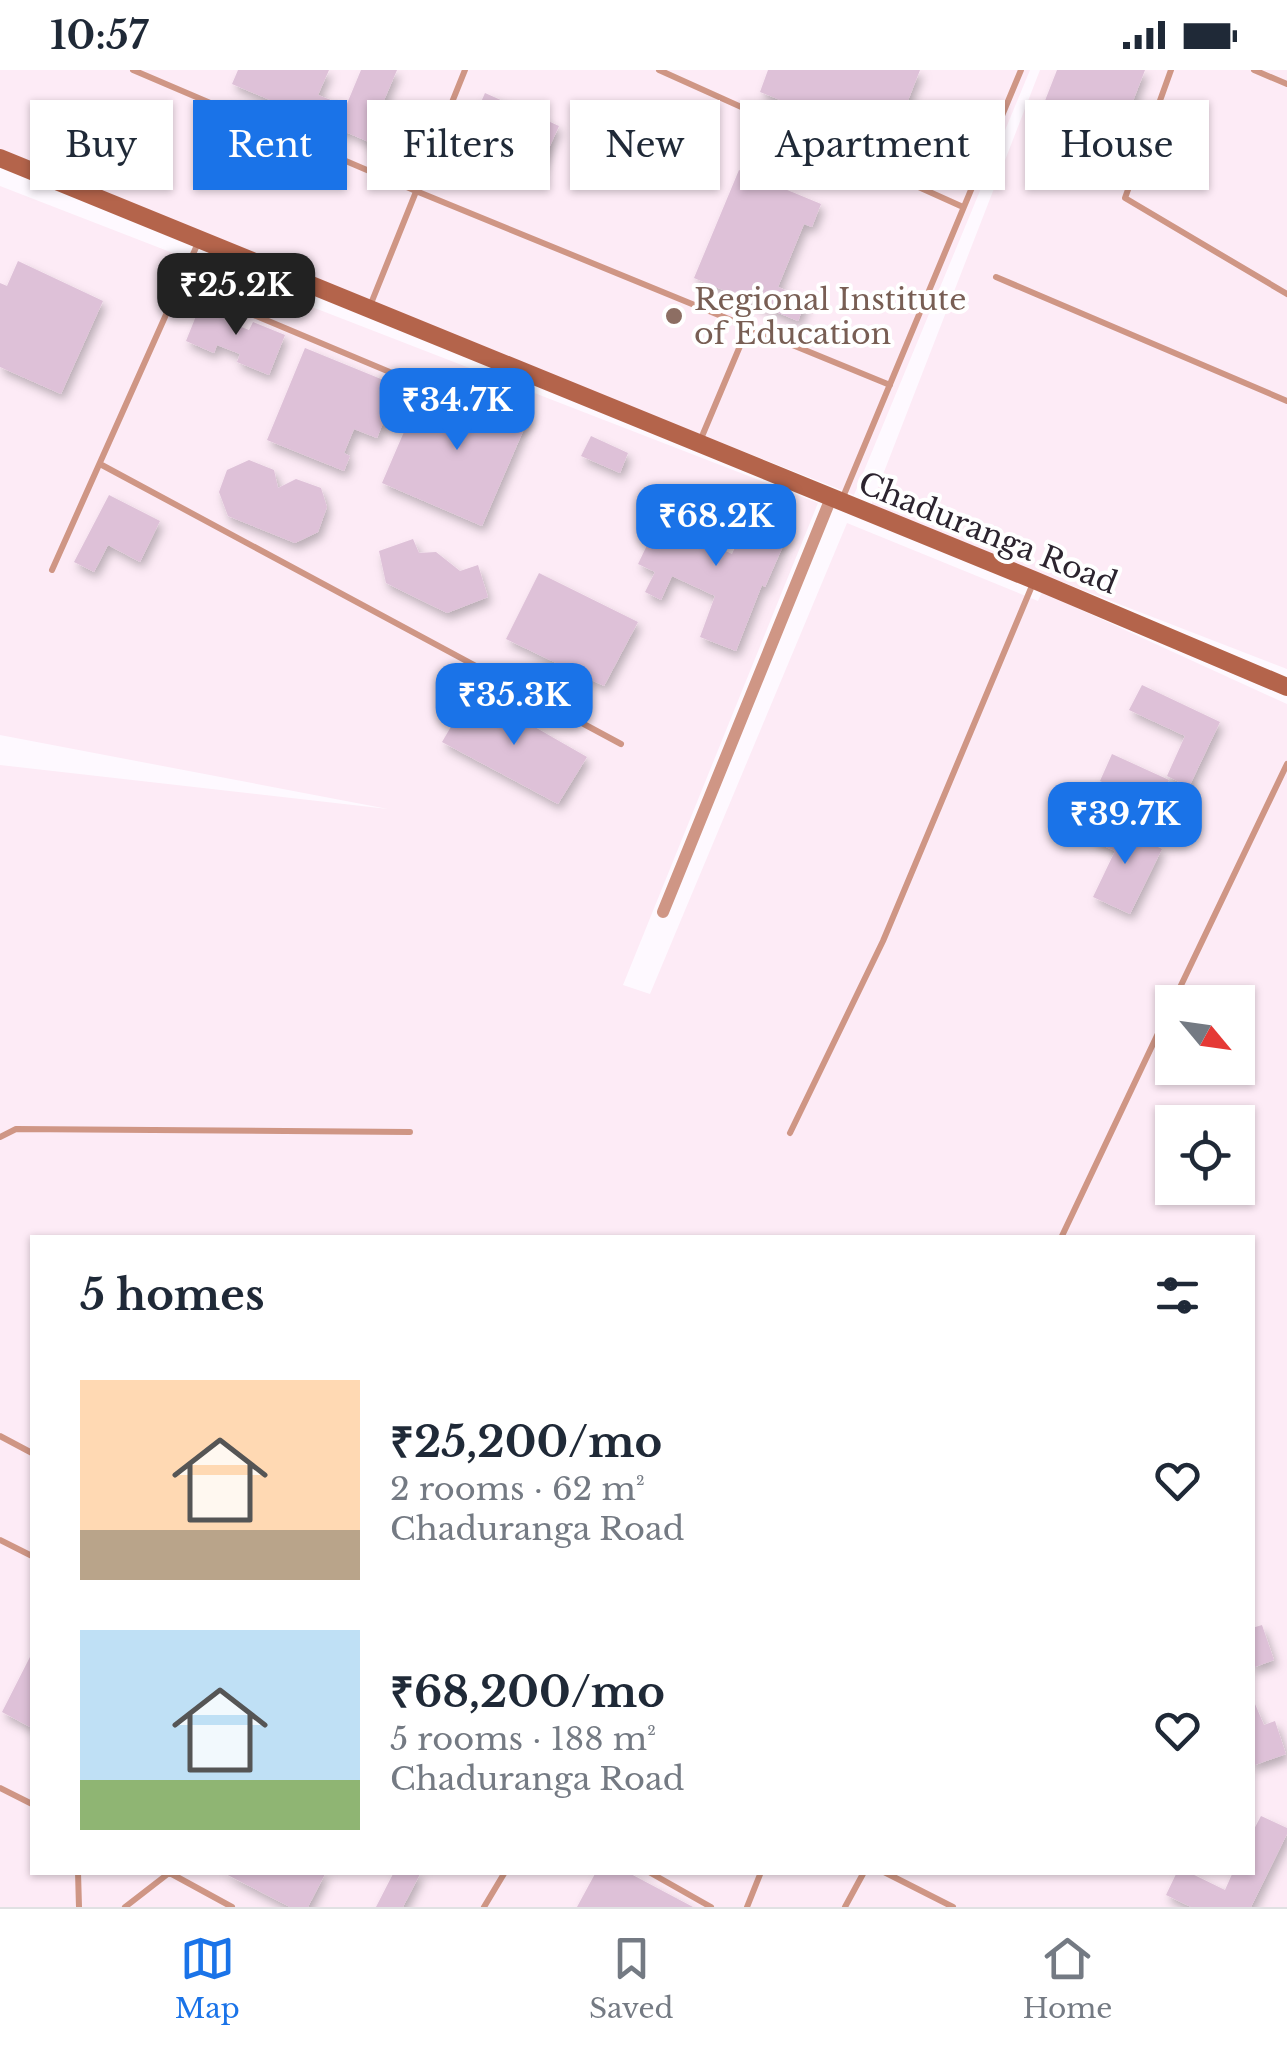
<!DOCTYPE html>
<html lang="en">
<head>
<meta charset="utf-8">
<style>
	body { margin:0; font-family:"Libre Baskerville",serif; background:#f6f6f7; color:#1f2937; height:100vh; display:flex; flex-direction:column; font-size:38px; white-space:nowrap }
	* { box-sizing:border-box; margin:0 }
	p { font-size:32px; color:#747a83 }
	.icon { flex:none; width:55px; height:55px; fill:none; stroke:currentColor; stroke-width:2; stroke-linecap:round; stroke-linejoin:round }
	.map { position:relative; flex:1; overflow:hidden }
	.panel { position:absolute; left:30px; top:1165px; width:1225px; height:640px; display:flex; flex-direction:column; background:#fff; border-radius:0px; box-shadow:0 2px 8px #0004 }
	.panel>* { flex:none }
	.banner { position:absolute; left:30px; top:30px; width:1228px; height:90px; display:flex; gap:20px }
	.needle { width:65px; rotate:119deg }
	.controls { position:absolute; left:1155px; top:915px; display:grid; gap:20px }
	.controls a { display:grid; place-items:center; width:100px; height:100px; border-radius:0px; background:#fff; box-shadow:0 2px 8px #0004; font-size:50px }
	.price { position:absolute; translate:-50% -85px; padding:0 22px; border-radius:20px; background:#1a73e8; color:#fff; font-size:32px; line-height:65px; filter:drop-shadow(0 2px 5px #0008) }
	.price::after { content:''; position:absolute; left:50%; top:60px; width:30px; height:22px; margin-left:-15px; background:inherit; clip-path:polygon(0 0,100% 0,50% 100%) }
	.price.on { background:#222; color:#fff }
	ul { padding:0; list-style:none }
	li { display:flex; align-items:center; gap:30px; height:250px; padding:0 50px }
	li span { display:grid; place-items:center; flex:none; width:280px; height:200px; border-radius:0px; color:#555 }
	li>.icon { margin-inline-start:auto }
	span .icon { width:120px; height:120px; fill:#fffc; stroke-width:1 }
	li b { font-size:42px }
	h2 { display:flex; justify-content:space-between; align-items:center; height:120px; padding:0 50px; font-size:42px }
	.pill { padding:0 35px; border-radius:0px; background:#fff; box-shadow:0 2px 8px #0004; font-size:35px; line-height:90px }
	.pill.on { background:#1a73e8; color:#fff }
	.status { display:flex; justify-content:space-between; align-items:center; height:70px; padding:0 50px; background:#fff; direction:ltr }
	.status svg { height:28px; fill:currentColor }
	.tabs { display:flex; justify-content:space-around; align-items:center; height:140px; border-top:2px solid #e0e1e3; background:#fff; font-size:28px; color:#747a83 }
	.tabs a { display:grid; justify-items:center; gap:5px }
	.tabs .on { color:#1a73e8 }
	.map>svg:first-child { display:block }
</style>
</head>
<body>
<div class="status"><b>10:57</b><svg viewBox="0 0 49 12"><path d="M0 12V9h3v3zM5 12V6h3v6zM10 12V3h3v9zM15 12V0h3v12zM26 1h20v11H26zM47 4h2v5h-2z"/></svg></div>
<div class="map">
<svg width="1287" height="1837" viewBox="0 0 1287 1837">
	<defs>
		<filter id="shadow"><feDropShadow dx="3.5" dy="6" stdDeviation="5" flood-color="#0004"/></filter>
	</defs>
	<rect width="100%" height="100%" fill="#fef9ff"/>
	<!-- education -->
	<path fill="#fdebf6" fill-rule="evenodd" d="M0,0h1030l-176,425 -653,-258 -201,-85z
		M1040,0h247v599l-417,-161z
		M0,116l818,317 -195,482 27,9 197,-471 191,78 4,-9 245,112v1203h-1287v-1142l388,44 -388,-74zM1172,932h66v66h-66zM1172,1052h66v66h-66zM32,1168h1220v634h-1220z"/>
	<!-- building -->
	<path fill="#dec1d8" filter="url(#shadow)" d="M238,0h91l-11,25 28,11 15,-36h36l-18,42 18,7 -15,34 -15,-6 2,-5 -137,-58z
		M768,0h152l-29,74 -131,-52z
		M1057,0h88l-36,93 -77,-29z
		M485,23l74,33 -19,42 -74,-32z
		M739,100l82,34 -9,23 -8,-3 -26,63 29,12 -9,22 -104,-43z
		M18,191l85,40 -42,93 -61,-27v-84l7,3z
		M202,231l26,11 -4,8 25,10 4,-8 32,13 -16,40 -32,-13 3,-8 -23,-9 -3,8 -28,-12z
		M305,278l93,38 -21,52 -23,-9 -10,24 6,3 -6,15 -77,-31z
		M422,320l45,19 7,-18 56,24 -48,111 -100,-43z
		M591,366l37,17 -8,20 -39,-17z
		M249,390l25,10 4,18 18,-9 25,9 6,19 -9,25 -23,11 -67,-27 -9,-24 8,-22z
		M109,425l51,26 -20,41 -32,-17 -14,27 -20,-10z
		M682,436l22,9 -10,21 38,18 18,-41 40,17 -25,57 -3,-2 -26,66 -36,-14 15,-41 -43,-20 -11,24 -16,-8 10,-20 -17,-8 13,-27 -3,-2 7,-14 17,8z
		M413,469l6,14 17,-1 24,19 18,-6 10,32 -41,16 -61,-30 -7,-32z
		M539,503l99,49 -34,64 -98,-47z
		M1142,615l78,37 -31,65 -22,-11 18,-40 -56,-26z
		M472,621l115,66 -29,47 -116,-62z
		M1112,684l57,26 -12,27 -57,-26z
		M1103,750l59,29 -32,65 -37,-17 22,-46 -22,-10z
		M1262,1555l12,35 -22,8v-40z
		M32,1583v75l-30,-16z
		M1252,1627l12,28 11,-4 11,33 -34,12z
		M1261,1746l26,12v6l-36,73h-60l-25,-12 11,-23h11l37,18 8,-18h19v-39z
		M222,1802h104l-18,35h-18z
		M394,1802h27l-18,35h-27z
		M596,1802h31l66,35h-116z"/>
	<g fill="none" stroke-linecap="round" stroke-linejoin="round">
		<!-- lane -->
		<path stroke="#cf9685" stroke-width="6" d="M133,0l283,121 474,194
			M659,0l304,137
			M1171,0l-46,128 162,96
			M1254,0l33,14
			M996,207l291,124
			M180,214l224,94
			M370,236l95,-236
			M700,371l48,-114
			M100,394l521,280
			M843,427l178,-427
			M52,500l146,-327
			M1173,932l114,-238
			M790,1063l93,-192 151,-360
			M0,1067l16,-8 394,3
			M1061,1168l111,-234
			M0,1366l32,17
			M0,1470l32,16
			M0,1718l32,16
			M78,1802l1,35
			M168,1802l64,35
			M649,1802l62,35
			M884,1802l69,35
			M125,1837l44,-34
			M484,1837l21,-35
			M747,1837l14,-35
			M845,1837l19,-35"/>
		<!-- street -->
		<path stroke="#cf9685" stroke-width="12" d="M663,842l168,-414"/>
		<!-- secondary -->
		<path stroke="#b4644b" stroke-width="18" d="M0,88l1034,422 253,107"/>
	</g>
	<!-- markers -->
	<circle fill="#8d6e63" stroke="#fff" stroke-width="4" cx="674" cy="246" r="10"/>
	<g text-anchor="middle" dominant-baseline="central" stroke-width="8" stroke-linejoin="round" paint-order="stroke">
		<!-- education labels -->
		<g font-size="30" fill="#785e54" stroke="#fff" text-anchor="start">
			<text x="694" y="229">Regional Institute<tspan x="694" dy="34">of Education</tspan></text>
		</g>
		<!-- street labels -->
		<g font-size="30" fill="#2c242f" stroke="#fff">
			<text transform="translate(988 463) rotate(22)">Chaduranga Road</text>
		</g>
	</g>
</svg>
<div class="controls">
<a><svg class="needle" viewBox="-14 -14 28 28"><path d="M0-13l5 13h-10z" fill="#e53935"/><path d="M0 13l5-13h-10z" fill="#747a83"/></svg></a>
<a><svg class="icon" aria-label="locate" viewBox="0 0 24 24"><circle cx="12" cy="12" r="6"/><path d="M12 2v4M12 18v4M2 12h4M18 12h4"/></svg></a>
</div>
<b class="price on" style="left:236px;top:268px">₹25.2K</b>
<b class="price" style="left:457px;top:383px">₹34.7K</b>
<b class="price" style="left:716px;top:499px">₹68.2K</b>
<b class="price" style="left:514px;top:678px">₹35.3K</b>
<b class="price" style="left:1125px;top:797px">₹39.7K</b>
<div class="banner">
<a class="pill">Buy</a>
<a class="pill on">Rent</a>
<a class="pill">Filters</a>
<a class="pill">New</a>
<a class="pill">Apartment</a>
<a class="pill">House</a>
</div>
<section class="panel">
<h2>5 homes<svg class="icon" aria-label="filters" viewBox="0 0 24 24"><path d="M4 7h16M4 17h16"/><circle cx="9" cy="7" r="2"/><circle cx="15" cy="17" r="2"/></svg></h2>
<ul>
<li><span style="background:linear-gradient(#ffd9b3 75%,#b9a48a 0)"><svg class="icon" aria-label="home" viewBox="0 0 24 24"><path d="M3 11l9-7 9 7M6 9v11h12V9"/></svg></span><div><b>₹25,200/mo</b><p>2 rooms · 62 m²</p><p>Chaduranga Road</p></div><svg class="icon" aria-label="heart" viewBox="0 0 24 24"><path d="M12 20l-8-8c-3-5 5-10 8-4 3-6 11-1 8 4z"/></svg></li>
<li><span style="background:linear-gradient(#bfe0f5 75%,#8fb573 0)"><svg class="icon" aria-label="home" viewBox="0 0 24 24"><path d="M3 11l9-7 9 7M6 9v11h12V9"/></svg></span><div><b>₹68,200/mo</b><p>5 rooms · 188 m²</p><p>Chaduranga Road</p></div><svg class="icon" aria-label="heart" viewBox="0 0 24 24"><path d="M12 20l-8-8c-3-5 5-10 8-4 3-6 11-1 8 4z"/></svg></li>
</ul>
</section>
</div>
<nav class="tabs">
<a class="on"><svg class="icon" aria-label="map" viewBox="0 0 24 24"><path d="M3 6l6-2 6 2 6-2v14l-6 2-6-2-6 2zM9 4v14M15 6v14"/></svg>Map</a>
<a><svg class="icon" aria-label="saved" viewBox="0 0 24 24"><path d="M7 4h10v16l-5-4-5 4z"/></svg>Saved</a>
<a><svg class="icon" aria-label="home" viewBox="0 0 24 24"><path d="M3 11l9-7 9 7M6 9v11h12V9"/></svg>Home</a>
</nav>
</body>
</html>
